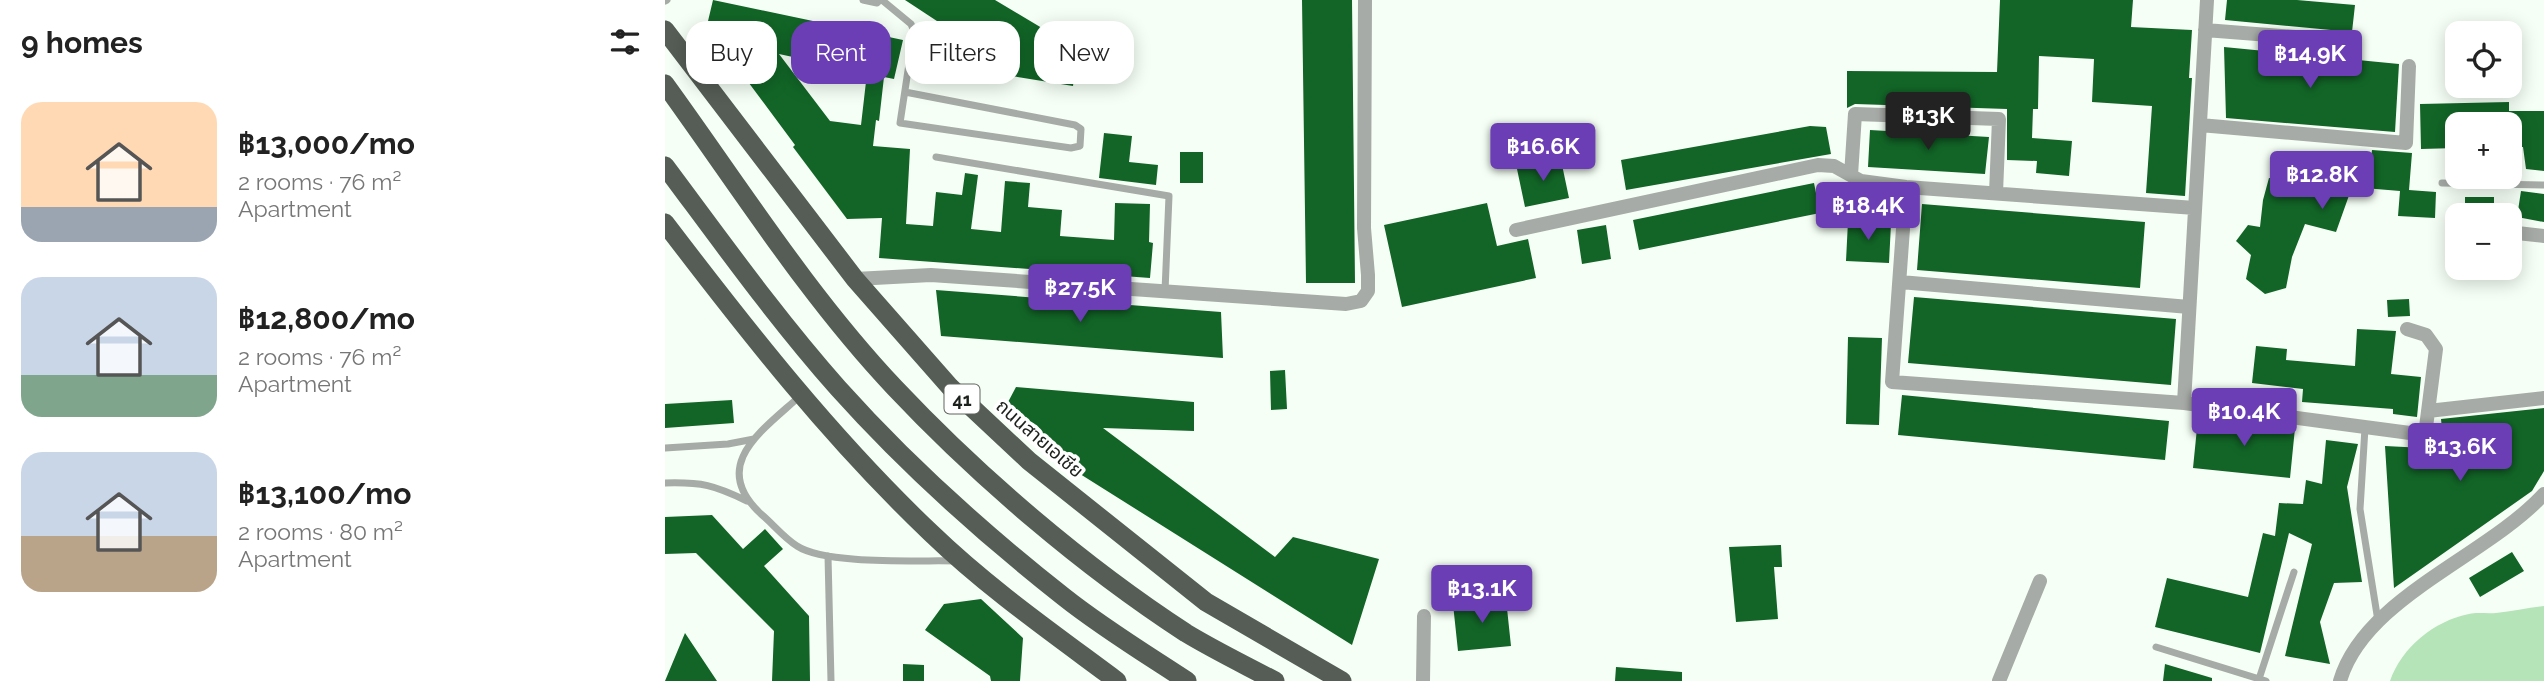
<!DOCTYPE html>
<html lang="en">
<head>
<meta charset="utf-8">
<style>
	body { margin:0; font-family:Raleway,"Noto Sans Thai",sans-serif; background:#f2f2f2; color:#222; height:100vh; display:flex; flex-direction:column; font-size:26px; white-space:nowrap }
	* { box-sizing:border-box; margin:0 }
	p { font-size:23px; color:#767676 }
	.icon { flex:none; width:38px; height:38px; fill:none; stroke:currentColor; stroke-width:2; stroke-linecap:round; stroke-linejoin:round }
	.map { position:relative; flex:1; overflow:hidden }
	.sheet { display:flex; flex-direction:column; background:#fff; width:665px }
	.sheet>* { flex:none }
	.guide { position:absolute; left:21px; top:21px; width:665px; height:63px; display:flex; gap:14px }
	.fabs { position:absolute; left:1780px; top:21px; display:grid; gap:14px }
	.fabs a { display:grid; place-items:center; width:77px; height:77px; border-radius:14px; background:#fff; box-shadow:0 4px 18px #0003; font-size:35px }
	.price { position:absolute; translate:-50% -60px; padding:0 16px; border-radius:7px; background:#6c3eb5; color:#fff; font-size:23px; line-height:46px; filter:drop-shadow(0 2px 4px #0008) }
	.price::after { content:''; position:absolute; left:50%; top:42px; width:21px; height:16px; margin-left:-10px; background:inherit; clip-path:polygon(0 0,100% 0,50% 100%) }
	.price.current { background:#222; color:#fff }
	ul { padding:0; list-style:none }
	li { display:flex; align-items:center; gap:21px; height:175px; padding:0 21px }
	li span { display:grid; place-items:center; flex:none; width:196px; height:140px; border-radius:21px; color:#555 }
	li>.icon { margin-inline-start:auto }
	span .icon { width:84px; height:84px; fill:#fffc; stroke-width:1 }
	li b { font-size:30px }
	h2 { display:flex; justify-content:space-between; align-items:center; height:84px; padding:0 21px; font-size:30px }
	.pill { padding:0 24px; border-radius:21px; background:#fff; box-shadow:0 4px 18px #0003; font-size:24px; line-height:63px }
	.pill.current { background:#6c3eb5; color:#fff }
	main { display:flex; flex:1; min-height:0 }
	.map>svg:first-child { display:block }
</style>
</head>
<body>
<main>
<section class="sheet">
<h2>9 homes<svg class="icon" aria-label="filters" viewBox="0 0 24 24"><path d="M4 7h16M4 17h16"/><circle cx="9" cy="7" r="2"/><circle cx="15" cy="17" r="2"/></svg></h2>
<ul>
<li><span style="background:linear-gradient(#ffd9b3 75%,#9aa5b1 0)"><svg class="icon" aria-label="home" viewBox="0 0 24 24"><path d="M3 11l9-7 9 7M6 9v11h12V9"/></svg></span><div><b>฿13,000/mo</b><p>2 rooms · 76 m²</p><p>Apartment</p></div></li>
<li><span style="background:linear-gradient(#c9d6e8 70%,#7fa58c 0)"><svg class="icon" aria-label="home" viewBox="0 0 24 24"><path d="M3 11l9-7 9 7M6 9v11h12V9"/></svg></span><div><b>฿12,800/mo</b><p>2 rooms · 76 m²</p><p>Apartment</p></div></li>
<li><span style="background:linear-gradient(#c9d6e8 60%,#b9a48a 0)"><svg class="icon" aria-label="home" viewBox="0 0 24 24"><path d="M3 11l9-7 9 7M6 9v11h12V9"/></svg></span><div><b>฿13,100/mo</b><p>2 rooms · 80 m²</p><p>Apartment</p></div></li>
</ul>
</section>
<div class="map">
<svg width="1879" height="681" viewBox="0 0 1879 681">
	<rect width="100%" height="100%" fill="#f5fff5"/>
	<!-- green -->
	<path fill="#b5e4b9" d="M1879,606v75h-154c12,-34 44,-60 79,-67 8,-2 18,0 27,-1 16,-2 32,-5 48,-7z"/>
	<!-- building -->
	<path fill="#126527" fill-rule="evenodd" d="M48,0l190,40 -9,39 -10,-2 -5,44 -3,-1 -3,26 37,3 -4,75 27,2 3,-34 26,3 3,-22 13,2 -7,54 30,3 4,-51 25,2 -2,24 34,3 -2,26 54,4 1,-37 35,1 -1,38 4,1 -3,35 -271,-20 3,-40 -35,1 -54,-72 2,-2 -55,-74 26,-20 -62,-13zM114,54l88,19 -6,52 -31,-4z
		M240,0h90l77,46 5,7 -4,33 -98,-16 -2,-4 -20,-3 -9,-5 -4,-7 -1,-9 4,-17z
		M637,0h50l3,283h-49z
		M1335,0h133l-2,27 61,3 -3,48h3l-7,118 -39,-3 6,-87 -60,-4 2,-43 -55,-3 -1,53h-5l-1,29 40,3 -3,35 -33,-3 1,-12 -30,-1v-51l-152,-5 -8,4v-37l150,1z
		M1562,0h70l58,5 -3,27 -127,-12z
		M1559,47l175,17 -4,68 -169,-14z
		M1844,102v9h35v60l-18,-2 -3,-22h-14v-23h-52v24l-36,1 -1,-45z
		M1145,126l16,1 5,27 -205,36 -5,-30z
		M1205,130l119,7 -4,37 -117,-7z
		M439,133l28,3 -3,26 29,3 -2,20 -57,-7z
		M1707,150l40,3 -3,37 27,2 -1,26 -37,-2 2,-25 -48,-4 -16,45 -31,-8 -13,33 -6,31 -21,6 -19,-15 5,-24 -15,-14 12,-16 12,2 3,-27 6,-22 58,4 2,-20 41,3z
		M515,152h23v31h-23z
		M896,160l8,38 -44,9 -8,-38z
		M1149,183l6,30 -181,37 -6,-30z
		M1856,191l23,3v28l-27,-5z
		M1800,197h29v18h-29z
		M822,203l10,43 31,-7 8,39 -134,29 -18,-82z
		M1257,204l223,18 -5,66 -223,-18z
		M1183,221l43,3 -2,39 -43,-2z
		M941,225l5,34 -29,5 -5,-34z
		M271,290l285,22 2,46 -282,-22z
		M1249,297l262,22 -5,66 -263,-22z
		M1744,299l1,17 -22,1 -1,-17z
		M1692,329l39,2 -5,43 30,3 -4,40 -24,-3v-5l-91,-7 1,-13 -51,-6 4,-37 31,3 -1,11 69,6z
		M1183,337l34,1 -3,87 -33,-1z
		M620,370l2,39 -16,1 -1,-39z
		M351,387l178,15v29l-91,-3 172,129 18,-20 86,22 -27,86 -291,-183 -54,-58z
		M1237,395l267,26 -4,39 -267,-25z
		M67,400l2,23 -69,5v-24z
		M1879,408v63l-12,20 -138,97 -9,-142 59,3 -3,-30z
		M1533,418l97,10 -5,50 -97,-10z
		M1661,440l32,4 -11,43 15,95 -28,1 -14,39 10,42 -45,-8 27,-112 -23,-11 -29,120 -105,-26 12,-49 81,19 15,-64 12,3 4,-33 24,1 3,-24 16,4z
		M47,515l31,34 22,-20 18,20 -19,17 45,50 1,65h-38l2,-50 -78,-78 -31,1v-37z
		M1116,545l1,22h-8l4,52 -42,3 -7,-75z
		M1847,552l12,19 -44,26 -11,-19z
		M316,599l42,39 -3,43h-29l-1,-5 -65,-46 19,-26z
		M841,599l5,47 -53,5 -5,-47z
		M20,633l32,48h-52z
		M238,664l21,1v16h-21z
		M1500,664l47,14v3h-49z
		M951,667l66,5v9h-67z"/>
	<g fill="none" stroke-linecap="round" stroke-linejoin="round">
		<!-- service -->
		<path stroke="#a7aba7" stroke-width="7" d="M198,0l14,3 3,-3
			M217,0l29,24 3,7 -14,92 171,25 9,-2 1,-17 -6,-4 -170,-33
			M0,1l2,-1
			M271,157l233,39 -4,95
			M1777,183l102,2
			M135,396c-37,34 -92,69 -39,118 12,10 23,24 36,32 29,19 122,14 159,15
			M1700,428l-5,81 18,112
			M0,448l63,-4 26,-5
			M0,483c37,-1 49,2 82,18
			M163,556l3,125
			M1491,647l110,34
			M1594,679l35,-107"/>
		<!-- minor -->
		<path stroke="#a7aba7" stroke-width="14" d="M1540,30l140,11
			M1535,125l206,18 3,-77
			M1186,175l4,-61 144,5 -3,74
			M1241,187l-14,195 292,21 241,32 11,-86 -10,-14 -19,-6
			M851,230l302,-65 16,1 27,15 45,6 289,21
			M1852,233l27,3
			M190,279l76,-4 415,29 15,-3 7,-10v-16l-4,-47 1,-228
			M1235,282l289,25
			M1519,403l23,-403
			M1763,411l116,-13
			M758,681l1,-65
			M1334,681l41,-100
			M1675,681c24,-83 146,-124 204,-187"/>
		<!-- trunk -->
		<path stroke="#555d56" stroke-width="19" d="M0,30l190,249 95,108 79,74 177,141 136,79
			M0,84c74,102 143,212 230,304 84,89 188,178 291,245 28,17 59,32 89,48
			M0,166c56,75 111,152 173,222 68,76 146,146 226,209 39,31 82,57 123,84
			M0,223c83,109 167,216 266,310 57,55 123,101 186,148"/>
	</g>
	<g text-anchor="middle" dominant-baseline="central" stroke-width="7" stroke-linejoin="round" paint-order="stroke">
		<!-- shield labels -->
		<rect fill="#fff" stroke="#616461" stroke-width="2" x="279.5" y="384.5" width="35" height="29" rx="5"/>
		<g font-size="18" font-weight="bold" fill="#1d211d">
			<text x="297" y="399">41</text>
		</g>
		<!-- street labels -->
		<g font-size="19" fill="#1d211d" stroke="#fff">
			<text transform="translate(375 438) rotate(41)">ถนนสายเอเชีย</text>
		</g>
	</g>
</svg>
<div class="fabs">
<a><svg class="icon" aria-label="locate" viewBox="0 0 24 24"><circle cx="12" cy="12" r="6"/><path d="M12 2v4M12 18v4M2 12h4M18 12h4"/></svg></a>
<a>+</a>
<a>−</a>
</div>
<b class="price" style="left:1645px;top:90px">฿14.9K</b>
<b class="price current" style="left:1263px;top:152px">฿13K</b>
<b class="price" style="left:878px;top:183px">฿16.6K</b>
<b class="price" style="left:1657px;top:211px">฿12.8K</b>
<b class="price" style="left:1203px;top:242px">฿18.4K</b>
<b class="price" style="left:415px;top:324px">฿27.5K</b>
<b class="price" style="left:1579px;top:448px">฿10.4K</b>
<b class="price" style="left:1795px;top:483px">฿13.6K</b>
<b class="price" style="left:817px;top:625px">฿13.1K</b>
<div class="guide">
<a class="pill">Buy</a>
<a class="pill current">Rent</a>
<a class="pill">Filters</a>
<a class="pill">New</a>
</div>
</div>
</main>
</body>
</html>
